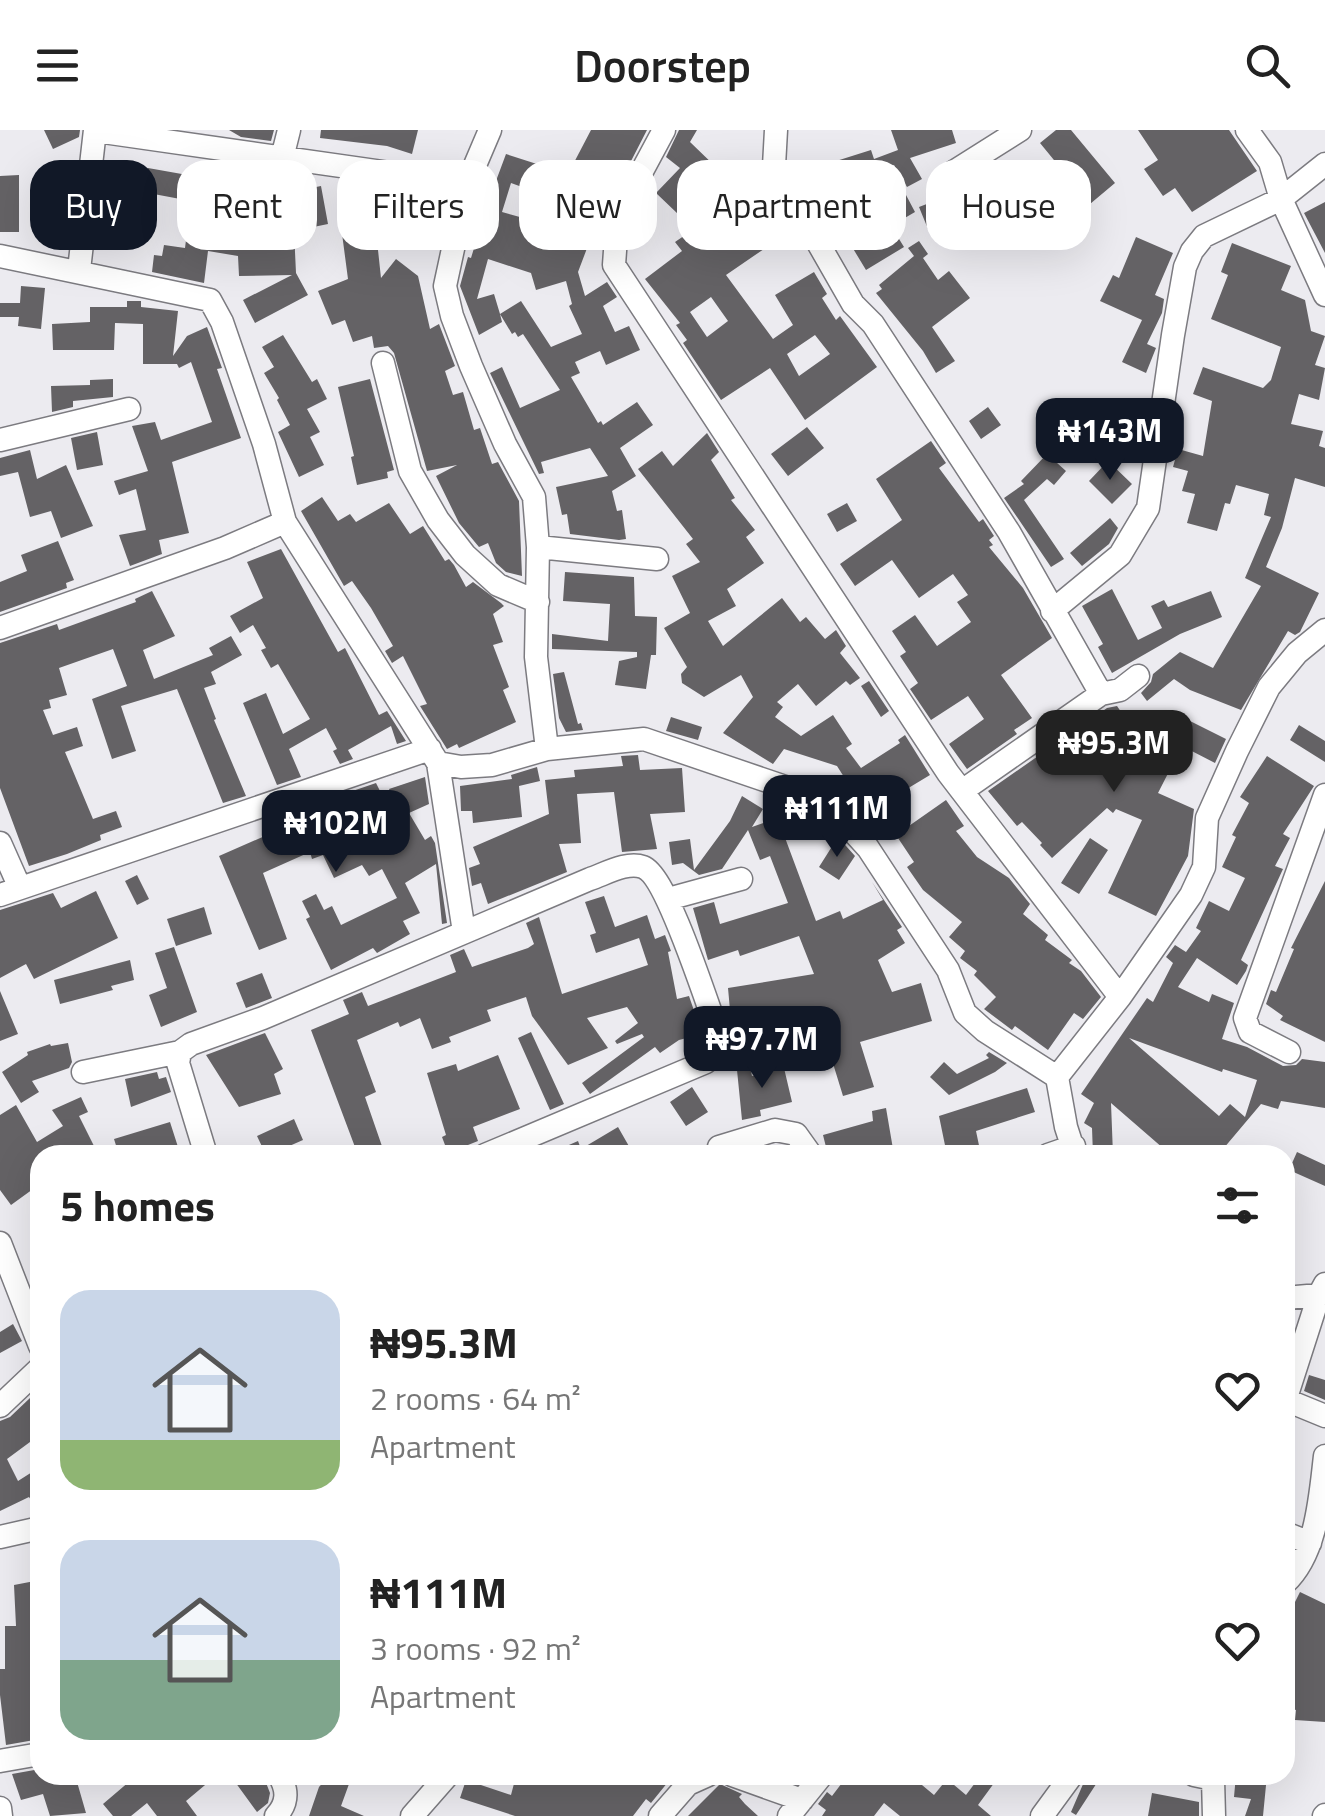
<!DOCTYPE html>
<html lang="en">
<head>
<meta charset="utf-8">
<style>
	body { margin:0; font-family:"Titillium Web",sans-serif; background:#f6f6f6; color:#222; height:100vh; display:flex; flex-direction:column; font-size:38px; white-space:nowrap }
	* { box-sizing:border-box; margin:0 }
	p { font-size:32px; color:#767676 }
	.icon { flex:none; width:55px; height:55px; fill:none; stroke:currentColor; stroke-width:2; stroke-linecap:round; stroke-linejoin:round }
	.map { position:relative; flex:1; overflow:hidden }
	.details { position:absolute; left:30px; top:1015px; width:1265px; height:640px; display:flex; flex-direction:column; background:#fff; border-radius:30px; box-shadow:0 10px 40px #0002 }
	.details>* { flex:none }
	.hud { position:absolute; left:30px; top:30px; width:1265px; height:90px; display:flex; gap:20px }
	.price { position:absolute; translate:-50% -85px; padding:0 22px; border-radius:20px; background:#111827; color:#fff; font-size:32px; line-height:65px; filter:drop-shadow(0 2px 5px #0008) }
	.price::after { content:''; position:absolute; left:50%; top:60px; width:30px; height:22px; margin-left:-15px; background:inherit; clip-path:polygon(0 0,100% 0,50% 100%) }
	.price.current { background:#222; color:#fff }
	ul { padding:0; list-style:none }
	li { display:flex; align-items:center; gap:30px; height:250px; padding:0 30px }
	li span { display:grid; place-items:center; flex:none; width:280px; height:200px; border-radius:30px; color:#555 }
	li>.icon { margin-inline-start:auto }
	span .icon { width:120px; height:120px; fill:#fffc; stroke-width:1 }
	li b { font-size:42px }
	h2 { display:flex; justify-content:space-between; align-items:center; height:120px; padding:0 30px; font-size:42px }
	.chip { padding:0 35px; border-radius:30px; background:#fff; box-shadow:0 10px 40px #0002; font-size:35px; line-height:90px }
	.chip.current { background:#111827; color:#fff }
	header { display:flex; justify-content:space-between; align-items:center; height:130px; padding:0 30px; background:#fff; font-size:45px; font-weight:600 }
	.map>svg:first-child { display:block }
</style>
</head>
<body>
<header><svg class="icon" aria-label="menu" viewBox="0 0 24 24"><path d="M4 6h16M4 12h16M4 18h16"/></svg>Doorstep<svg class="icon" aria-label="search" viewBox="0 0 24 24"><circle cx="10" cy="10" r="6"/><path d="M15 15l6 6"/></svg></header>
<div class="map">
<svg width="1325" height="1686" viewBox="0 0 1325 1686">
	<rect width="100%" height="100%" fill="#ecebf0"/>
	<!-- building -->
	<path fill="#646265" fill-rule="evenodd" d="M44,0h36l-1,7 -26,12z
		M229,0h45l-3,11 -30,-4z
		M321,0h97l-6,24 -25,-8 -67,-8z
		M591,0h56l-50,97 -15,-18 -10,7 17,27 -11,29 7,24 22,-14 10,15 -14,9 12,26 14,-6 11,24 -34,15 -6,-14 -25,11 5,11 -9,4 27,46 3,-2 2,4 34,-23 16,23 -33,23 16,28 -24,15 5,20 5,-1 4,29 -7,1 -49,-6 -3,-20 -5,1 -6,-28 52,-11 -18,-28 -49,14 3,11 -5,1 -49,-101 12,-6 18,41 40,-18 -37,-56 -5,3 -3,-5 -3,2 -12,-20 2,8 -23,13 -19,-49 8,-29 3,1 8,-26 -7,-2 2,-8h5l5,-27 6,2 16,-43 62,20zM511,53l25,9 -9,27 -25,-7zM488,129l43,14 5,17 30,-9 6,23 -3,2 13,28 -31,13 -30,-46 -21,13 -6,-20 -17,5z
		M679,0h18l-7,12 29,28 -41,44 -22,-21 24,-25 -14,-11z
		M891,0h61l4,13 -46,15 12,21 -15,8 -13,-22 -43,13 1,4 -30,8 1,4 -13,5 -17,-30 18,-7 3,6 57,-18 3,9 24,-9z
		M1056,0h15l44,53 -25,21 -50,-61z
		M1138,0h91l28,41 -65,41 -17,-24 -12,8 -19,-27 14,-9z
		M148,38l45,8 29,1 -3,36 26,1 -1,-38 22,-2 1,10 23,-2 1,10 30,-6 7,38 -34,7 2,42 12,22 -53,28 -12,-23 49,-25 -53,1 -1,-20 -30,-5 -4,32 -52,-11 2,-17 8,1 2,-11 21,3 6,-47 -48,-9z
		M19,45v57h-19v-56z
		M361,54l69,10 -1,17 -44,-1 4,8 -30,6z
		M968,58l19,46 -25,11 -11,-26 -23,10 -9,-22z
		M906,65l9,17 -24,14 13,21 -38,23 -23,-38z
		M776,72l17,27 -67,46 47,64 20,-14 -18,-30 39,-23 13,22 -5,4 14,22 4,-4 37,51 -72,53 -35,-52 -49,32 -38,-57 4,-3 -11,-15 4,-2 -35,-44 37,-28 -7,-9 19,-13 -5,-5 22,-15 20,24zM711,167l17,24 -21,16 -17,-25zM815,205l15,19 -31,22 -12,-22z
		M1325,72v51l-21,-40z
		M369,93l4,27h5l3,28 15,-19 22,17 12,53 9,-5 16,42 -10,5 8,24 10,-3 11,38 6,-2 12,36 6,-2 21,39 3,75 -16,-4 -10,-9 -8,-20 -9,4 -20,-24 -23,-47 21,-11 -30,6 -33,-118 -6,-7 -14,2 -2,-12 -19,6 -8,-22 -13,5 -14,-34 30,-12 -7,-53z
		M1136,107l37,16 -18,42 9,4 -2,14 -15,31 9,4 -10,25 -24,-11 20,-42 -42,-19 13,-26 6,3z
		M919,111l9,13 -5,4 15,22 11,-9 21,27 -38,29 23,34 -19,12 -13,-22 -47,-58 6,-4 -3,-4 35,-29 -6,-8z
		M1232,113l59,23 -10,24 24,10 6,31 14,5 -10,29 10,3 -6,32 -20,-6 -8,30 32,7 -4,15 6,2v39l-30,-9 -13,50 -16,39 53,26 -19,39 -5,3 -7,-4 -47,79 -51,-20 -16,-11 -27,22 -6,-8 10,-11 2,-8 27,-22 33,16 48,-82 -16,-8 26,-61 -7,-2 5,-21 -33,-9 -6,19 -5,-1 -8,28 -30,-8 8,-29 -13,-3 6,-20 -15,-4 5,-18 25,7 9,-55 -19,-7 10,-27 60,21 8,-8 10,-33 -70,-28 17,-44 -7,-3z
		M21,156l24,2 -4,41 -23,-3 1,-9h-19v-14h20z
		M127,171h14v6l37,4 -5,45 14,-20 20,-9 15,41 -5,1 24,69 -69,24 17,71 -30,7 3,14 -32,12 -11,-31 27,-5 -10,-41 -17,6 -5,-14 34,-10 -16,-45 23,-4 6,18 51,-18 -21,-60 -12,6 -2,-4h-34v-40l-28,-1 -1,27h-61l-1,-26 38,-2v-15h37z
		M283,205l29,47 5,-3 10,20 -20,10 13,23 -10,5 14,28 -25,12 -21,-45 12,-7 -13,-25 2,-2 -15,-25 10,-6 -12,-20z
		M113,249v18l-40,4v6l-21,5 -1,-26 39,-1v-5z
		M370,249l24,91 -7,2 1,6 -31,7 -6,-28 3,-1 -16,-69z
		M988,277l13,18 -20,14 -12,-18z
		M1121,290l19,14 -18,25 -20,-14z
		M807,297l17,21 -36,28 -17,-22z
		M97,302l6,33 -26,5 -6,-32z
		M707,303l12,19 -8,8 24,38 -4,2 24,30 -9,7 18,26 -37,26 9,17 -28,15 15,25 59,-48 18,24 6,-5 19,22 11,-9 10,16 -6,7 20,25 -10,7 -4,-4 -30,25 -18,-22 -21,18 6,5 -8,10 26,19 32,-21 19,29 -6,4 15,20 39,-25 -2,-3 7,-5 25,40 -63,38 -30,-47 -53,-17 -11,15 -50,-31 30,-36 -12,-22 -37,22 -22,-14 -1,-9 6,-7 -23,-39 26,-15 -18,-37 28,-14 -14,-18 7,-5 -55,-70 24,-18 11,15z
		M931,311l15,22 -7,5 40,54 4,-3 11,17 -5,4 4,5 -4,2 34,41 29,50 -51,37 31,43 -18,12 3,4 -50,35 -18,-25 35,-25 -16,-23 -37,24 -21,-31 8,-6 -18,-27 6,-4 -14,-21 23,-16 22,31 34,-24 -14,-20 11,-7 -15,-21 -34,24 -27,-38 -37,26 -15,-22 62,-44 -26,-41z
		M30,320l7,29 29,-14 27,61 -32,12 -10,-27 -21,6 -12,-45 -18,4v-18z
		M1047,324l19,17 -12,14 -7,-6 -23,21 40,59 -13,8 -47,-69 20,-14 -3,-3z
		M1108,331l24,23 -20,20 -23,-23z
		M322,367l16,24 12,-7 6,8 33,-19 21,31 13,-8 22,35 4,-2 5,6 12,22 7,-5 28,21 3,3 -11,8 10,28 -10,3 16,42 -6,3 13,32 -57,26 -2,-4 -10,5 -27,-43 7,-2 -24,-48 -11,7 -7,-12 8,-5 -22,-38 -19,-27 -8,5 -43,-75z
		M847,373l10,18 -20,11 -10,-18z
		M1110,388l8,10 -9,16 -27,22 -12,-13z
		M58,411l16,39 -8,3 1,5 -67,24v-30l27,-11 -6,-16z
		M281,419l57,103 7,-4 34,67 8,-4 19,30 -9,3 -6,-18 -43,24 5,9 -13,5 -7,-13 4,-2 -11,-21 -37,21 12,28 -24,8 -34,-82 23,-10 17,41 27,-15 -32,-55 -7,4 -10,-18 5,-2 -13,-23 -13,8 -10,-17 33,-18 -16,-36z
		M565,442l69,5 1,39 22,1 -1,38h-5l-5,34 -31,-4 4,-24 18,-4v-5l-85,-3v-15l56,7 2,-37 -47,-3z
		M1112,459l26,51 24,-12 -11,-22 13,-6 4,7 43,-16 11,26 -42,17 -68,39 -14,-26 5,-3 -21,-38z
		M152,461l23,45 -32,14 11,29 59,-24 -4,-7 22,-12 11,19 -31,17 5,12 -12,4 12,31 -2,1 32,76 -23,7 -46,-114 -56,17 15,45 -24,8 -20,-60 35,-13 -14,-37 -54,19 8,27 -18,5 2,8 -8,2 10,25 24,-8 6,19 -18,6 28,67 23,-8 6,16 -22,8 1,5 -34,14 -38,12 -29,-78v-145l57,-19 2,6 77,-28 -1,-3z
		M564,542l14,52 3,-1 2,7 -17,2 -7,-14 -6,-44z
		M869,551l20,30 -8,6 -20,-31z
		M1117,576l13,19 18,-15 19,22 9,-18 50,25 -11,24 -33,-17 -24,47 36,16 -6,47 -32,60 -48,-23 34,-73 -26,-11 -3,4 -6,-5 -55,50 -12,-13 2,-2 -20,-21 -5,4 -29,-35 119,-83z
		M671,587l31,10 -4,13 -32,-9z
		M1299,595l26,16v21l-35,-22z
		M638,625l2,15 42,-2 3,44 -35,2 7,35 -35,3 -8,-60 -37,2 4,49 -22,1 8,28 -79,32 -7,-21 -9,3 -3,-18 11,-4 -7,-17 76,-33 -4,-34 30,-3 -1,-7 49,-4 -2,-10z
		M1267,626l47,30 -31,48 7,4 -15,28 8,3 -42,91 7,5 -2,6 -9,14 -40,-27 -19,29 31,15 3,-8 22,9 -12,36 25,8 36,19 13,-1 6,-6 23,3v46l-44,-7 -3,8 -17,-5 -43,51h-47l-60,-52 2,52h-20l-1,-27 -8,-5 10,-20 -13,-9 66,-96 6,4 20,-39 -7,-6 9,-12 11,7 15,-21 -5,-3 13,-27 20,10 16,-33 -23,-11 14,-30 -4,-2 17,-32 -9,-6zM1129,908l93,34 1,-3 34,11 -12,37 -15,-13 -11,12z
		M537,637l3,14 -21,5 3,31 -49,6 -1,-12h-11l-1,-25 52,-7 -1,-4z
		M425,647l4,27 -29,13 -11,-28z
		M376,653l8,16 -19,10 10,26 34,-22 16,27 6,-4 4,7 12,80 -5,1 -6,-60 -31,19 15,30 -17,8 7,13 -33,19 -4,-5 -42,22 -25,-51 4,-2 -8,-16 14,-7 8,16 8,-4 9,19 56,-27 -15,-29 -13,7 -7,-11 -28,13 -11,-23 -11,4 -2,-7 -47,21 24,66 -28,11 -40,-94 80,-35 -4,-10 20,-7 5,14 22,-9 -4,-13z
		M742,666l21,13 -11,18 48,-17 6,17 -22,8 32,86 24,-10 3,8 40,-19 -11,-18 30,45 -5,3 8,13 -27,17 14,32 29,-9 11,38 -72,21 14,45 -31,9 -20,-65 -6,1 -1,-9 -51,7 1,8 -33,5 -5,-55 86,-14 -15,-38 -59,20 -2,-6 -30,10 -15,-52 21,-6 6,22 68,-21 -18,-47 -10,4 -12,-30 -26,39 -23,6 -16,-12 -11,2 -3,-23 21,-3 4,31 36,-49z
		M946,670l18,26 -8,5 21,26 32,21 21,26 -7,10 25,21 -3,5 27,20 -3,3 12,8 20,26 -18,22 -9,-6 -26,37 -33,-24 -3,4 -28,-21 12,-12 -22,-22 3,-4 -17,-13 5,-7 -16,-14 13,-15 -39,-32 -16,-23 7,-5 -18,-27z
		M838,707l17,19 -16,24 -20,-13z
		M1090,708l18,12 -29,44 -18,-11z
		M137,745l12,24 -12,6 -12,-24z
		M1325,751v161l-45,-22 3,-4 -17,-12 5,-14 5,2 18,-43 -3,-1z
		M96,761l22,47 -84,41 -8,-15 -26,14v-68l53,-17 8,15z
		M604,766l11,31 32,-12 8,24 10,-4 6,16 -3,1 9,47 12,-3 13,38 -23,6 -19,13 -5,-6 -65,47 -8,-11 62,-46 -2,-3 -25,10 -2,-3 23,-18 -11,-16 -40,11 21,30 -40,17 -36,-49 -6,-19 -39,13 4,11 -42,16 2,5 -19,7 -12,-31 -20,9 -2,-5 -41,18 19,52 -11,5 19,55 -26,3 -47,-125 38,-16 -6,-14 19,-8 6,14 88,-34 -6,-17 14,-6 8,18 56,-19 6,-4 -8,-21 13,-6 23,77 86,-29 -9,-27 -43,15 -6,-18 6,-2 -11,-31z
		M204,777l8,27 -36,12 -9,-27z
		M174,817l23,65 -36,15 -12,-32 18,-7 -12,-35z
		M130,830l4,20 -23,6 2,4 -53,14 -6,-24z
		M262,843l10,25 -26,10 -10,-25z
		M0,861l18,43 -18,7z
		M531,902l33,72 -14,6 -32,-72z
		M265,903l18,36 -9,5 7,20 -42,13 -33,-52z
		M68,913l4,19 -3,6 -37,13 7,11 -18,11 -19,-31 26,-17 -1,-3 23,-8 1,2z
		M989,922l18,11 -12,9 -46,23 -19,-18 14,-15 13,12 32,-16 -3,-3z
		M498,925l22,54 -47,18 5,14 -30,12 -6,-16 4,-2 -19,-62 29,-9 2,7z
		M750,937l2,9 32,-8 8,34 -32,8 1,6 -19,4 -5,-50z
		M157,942l2,7 7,-2 5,15 -40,15 -6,-28z
		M692,957l16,25 -22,14 -16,-24z
		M1027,958l8,24 -59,19 5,24h-34l-8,-39z
		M81,967l7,15 -9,4 15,30 -17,9h-37v29l-29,21 -11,-15v-75l16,-10 21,37 26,-16 -11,-16z
		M886,978l7,41 -14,2 -1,-4 -27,8h-23l-5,-20 50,-14 -1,-10z
		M294,989l9,21 -25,11 1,4h-13l-9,-19z
		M170,992l8,25 -25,8h-34l-5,-16z
		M618,997l16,28h-88l32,-14 3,8z
		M1297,1022l28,13v21l-36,-16z
		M13,1194l9,17 -22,12v-21z
		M1309,1245l16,5v20l-21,-9z
		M40,1267v58l-10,-13 -23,17 11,22 22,-14v46l-11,-16 -29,14v-90l10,-4 20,-19 4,5z
		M40,1450v159l-34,6 -6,-50v-26h5v-43h11l-2,-41z
		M1300,1462l25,12v118l-30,-2 1,-10 -11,-3v-85z
		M40,1639v6h35l11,38 -36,3 -7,-22 -22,6 -9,-26z
		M137,1645h80l-31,26 11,15h-40l-10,-13 -16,13h-18l-10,-12z
		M230,1645h33l7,18 -2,10 -11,9z
		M558,1645h100l10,7 -17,21 -5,-4 -13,17h-118l-55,-18 6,-18 45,15 5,-19 34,9z
		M848,1645h62l24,20 13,-16 19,16 15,-20h19l-22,30 13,11h-91l-16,-13 -10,13h-52l4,-6 -8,-6 9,-12 5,4z
		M1087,1645h15l-26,40 -5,-3z
		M1236,1645h31l-4,41h-18l6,-17 -17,-2z
		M328,1647l21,7 -8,22 23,10h-55l10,-29z
		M720,1654l22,10 -3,3 6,7 13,12h-70z
		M1152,1663l47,9v14h-51z"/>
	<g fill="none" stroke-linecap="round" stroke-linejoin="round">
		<!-- minor casing -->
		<g stroke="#7c7b80" stroke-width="25">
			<path id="minor" d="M490,0l-23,54 -22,102 7,30 19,50 34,78 29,53 4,50 -2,110 11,92
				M664,0l-52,97 4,10 -2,28 334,508 172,224
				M776,0l-2,36 79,138 20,20 136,208 92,162
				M1247,0l23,32 11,37 44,96
				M96,1l371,53
				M282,28l7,-28
				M947,46l73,-46
				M0,126l210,44 12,22 42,122 21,78 153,241 23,4 31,-2 55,-16 97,-10 156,53 38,23 30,33 80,122 17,43 20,18 72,46 9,50 9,28
				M79,140l16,-140
				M383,233l27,108 28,49 27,35 33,30 40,17
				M0,310l129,-31
				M538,417l119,12
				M1052,481l68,-56 28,-47 25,-173 12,-68 7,-16 12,-15 77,-37 44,-35
				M0,498l225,-80 60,-26
				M438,633l26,169
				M962,661l139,-97 19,-4 18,-14
				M0,713l20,45
				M0,765l430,-146
				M668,769l73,-20
				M180,922l-2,11 28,92
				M1289,922l-39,-20 -5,-14 80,-223
				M83,942l97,-20 11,-8 72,-26 327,-139c15,-5 37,-18 53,-12 24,9 64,137 75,166v17l-12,12 -221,93
				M1057,947l63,-80 71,-102 13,-28 3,-49 30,-67 32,-64 28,-34 28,-23
				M719,1017l56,-17 21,4 15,21
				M1048,1025l26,-9
				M0,1113l40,103
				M1285,1168l34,-3 6,-11
				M1286,1270l39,16
				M1285,1271l34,-106
				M0,1276l40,-38
				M1285,1403l25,10
				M0,1407l40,-9
				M1285,1453c32,-30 35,-85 40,-127
				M0,1631l40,-7
				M732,1645l70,25
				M1194,1645l19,4 1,37
				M0,1678l1,8
				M276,1686c12,-13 12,-26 3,-41
				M412,1686l36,-41
				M660,1686l28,-32 20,-9
				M789,1686l33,-41
				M1042,1686l30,-41
				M1324,1686l1,-1"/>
		</g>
		<!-- minor -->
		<use href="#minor" stroke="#fff" stroke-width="22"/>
	</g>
</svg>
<b class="price" style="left:1110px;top:353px">₦143M</b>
<b class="price current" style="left:1114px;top:665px">₦95.3M</b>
<b class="price" style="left:837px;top:730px">₦111M</b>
<b class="price" style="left:336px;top:745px">₦102M</b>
<b class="price" style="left:762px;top:961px">₦97.7M</b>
<div class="hud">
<a class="chip current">Buy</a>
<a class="chip">Rent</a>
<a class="chip">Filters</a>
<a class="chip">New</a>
<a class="chip">Apartment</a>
<a class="chip">House</a>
</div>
<section class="details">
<h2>5 homes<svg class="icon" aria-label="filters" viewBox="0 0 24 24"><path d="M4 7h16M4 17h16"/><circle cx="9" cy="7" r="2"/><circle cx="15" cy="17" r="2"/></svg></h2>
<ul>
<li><span style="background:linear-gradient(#c9d6e8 75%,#8fb573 0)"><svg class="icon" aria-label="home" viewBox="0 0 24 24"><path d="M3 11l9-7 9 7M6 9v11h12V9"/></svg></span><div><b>₦95.3M</b><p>2 rooms · 64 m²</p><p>Apartment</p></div><svg class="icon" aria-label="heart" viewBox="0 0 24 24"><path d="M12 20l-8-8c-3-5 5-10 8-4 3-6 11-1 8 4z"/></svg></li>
<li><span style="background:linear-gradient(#c9d6e8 60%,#7fa58c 0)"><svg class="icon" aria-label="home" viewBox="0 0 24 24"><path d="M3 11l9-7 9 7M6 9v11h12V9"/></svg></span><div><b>₦111M</b><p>3 rooms · 92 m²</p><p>Apartment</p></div><svg class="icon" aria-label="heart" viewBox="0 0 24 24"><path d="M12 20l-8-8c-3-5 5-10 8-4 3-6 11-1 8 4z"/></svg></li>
</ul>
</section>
</div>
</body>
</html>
